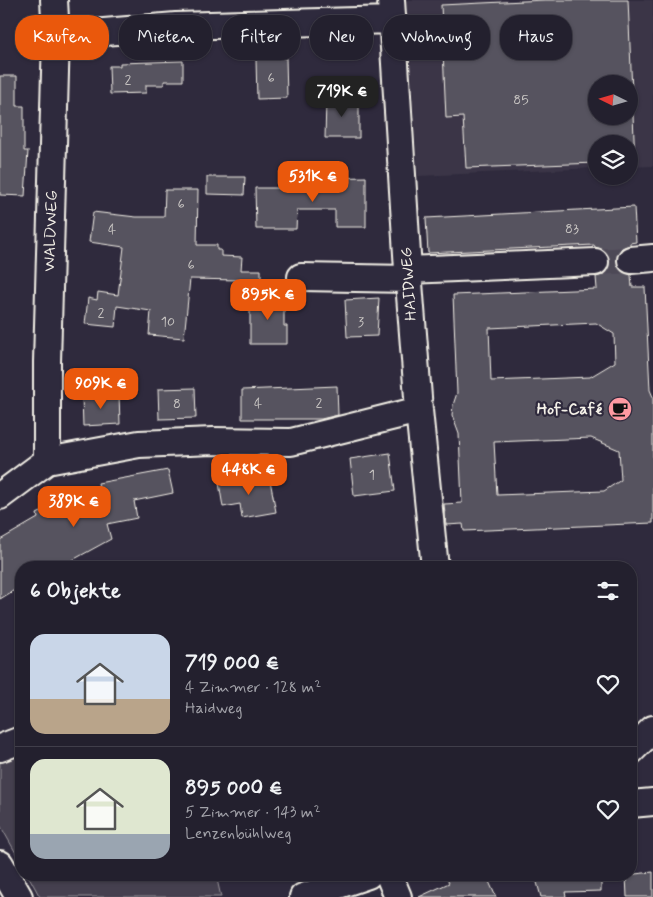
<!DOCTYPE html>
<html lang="de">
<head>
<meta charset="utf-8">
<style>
	body { margin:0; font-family:Mynerve,sans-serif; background:#2f2d3a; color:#f1f3f6; height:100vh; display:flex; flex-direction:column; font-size:19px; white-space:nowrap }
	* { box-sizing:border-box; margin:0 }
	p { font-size:16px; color:#a3a3aa }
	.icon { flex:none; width:28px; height:28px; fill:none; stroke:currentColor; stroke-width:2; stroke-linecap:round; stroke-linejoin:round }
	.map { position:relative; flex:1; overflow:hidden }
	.panel { position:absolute; left:15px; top:561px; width:622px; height:320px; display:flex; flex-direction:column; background:#23202e; border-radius:20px; box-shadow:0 1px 4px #0004,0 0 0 1px #403e4a }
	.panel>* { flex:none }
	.guide { position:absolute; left:15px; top:15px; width:624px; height:45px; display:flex; gap:10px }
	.needle { width:32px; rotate:275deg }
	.buttons { position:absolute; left:588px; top:75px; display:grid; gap:10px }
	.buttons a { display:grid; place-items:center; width:50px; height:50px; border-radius:50%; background:#23202e; box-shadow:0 1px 4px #0004,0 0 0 1px #403e4a; font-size:25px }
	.price { position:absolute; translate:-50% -42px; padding:0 11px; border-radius:10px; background:#ea580c; color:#fff; font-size:16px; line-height:32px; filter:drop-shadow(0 1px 2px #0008) }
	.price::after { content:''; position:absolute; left:50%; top:30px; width:15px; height:11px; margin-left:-8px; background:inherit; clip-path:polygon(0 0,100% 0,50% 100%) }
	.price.current { background:#222; color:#fff }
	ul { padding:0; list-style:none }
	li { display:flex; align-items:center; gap:15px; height:125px; padding:0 15px }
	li+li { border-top:1px solid #403e4a }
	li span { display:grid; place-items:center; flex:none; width:140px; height:100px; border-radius:15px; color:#555 }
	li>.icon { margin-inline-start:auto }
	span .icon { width:60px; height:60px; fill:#fffc; stroke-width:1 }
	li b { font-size:21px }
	h2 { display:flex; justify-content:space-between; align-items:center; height:60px; padding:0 15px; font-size:21px }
	.pill { padding:0 18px; border-radius:20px; background:#23202e; box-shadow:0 1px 4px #0004,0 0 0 1px #403e4a; font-size:18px; line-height:45px }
	.pill.current { background:#ea580c; color:#fff }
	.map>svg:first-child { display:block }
</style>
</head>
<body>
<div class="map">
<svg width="653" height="897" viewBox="0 0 653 897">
	<rect width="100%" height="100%" fill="#2f2a3d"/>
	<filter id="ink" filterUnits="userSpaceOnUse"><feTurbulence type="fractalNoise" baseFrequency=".02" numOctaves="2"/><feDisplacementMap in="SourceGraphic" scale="10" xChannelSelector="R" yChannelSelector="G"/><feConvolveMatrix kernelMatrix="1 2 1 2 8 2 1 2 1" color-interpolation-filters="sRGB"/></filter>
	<g filter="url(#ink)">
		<!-- built -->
		<path fill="#3b3647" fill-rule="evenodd" d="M406,0h247v166l-24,1v-23h-33v24l-178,8zM596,84h33v32h-33z"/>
		<!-- green -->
		<path fill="#454050" stroke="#9c989c" d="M21,753v109l-21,-37v-64z
			M28,875h188l5,22h-181z"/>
		<!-- building -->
		<path fill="#56525f" stroke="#f4f1e8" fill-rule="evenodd" d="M545,0h83l7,161h-6v-17h-33v19l-130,5 -3,-51 -17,1 -5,-113zM596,84h33v32h-33z
			M286,58l1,40 -30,1 -1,-40z
			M183,61v20h-19v4h-18v8l-36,1 -1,-28h11v-3z
			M0,76h17v30h7v45h4l-3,45 -25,-1z
			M344,89l6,12h9v37h-34l1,-37h12z
			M207,177h38l-1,18 -37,-1z
			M366,177v50h-31v-17h-38l-1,19h-40l-1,-41h68v-10z
			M165,190h33l-1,55h20v5h4v6l21,1 -1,13h20v23h-23l1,-13 -49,-1 -6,59 -35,-3 2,-24 -34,-5 -2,21 -30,-3 3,-26 9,2 1,-8 20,3 6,-48 -35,-5 4,-30 43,5h28z
			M634,207l2,35 -6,1v2l-8,3 -5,6 -1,7 3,8 12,6 1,12h13l5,103 3,7v126l-189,8 -1,-7 -17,1 -2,-21 18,-1 -3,-69 -7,-19 1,-10 4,-12 -4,-98 144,-6 -1,-12 7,-2 5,-6 2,-8 -3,-7 -6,-5 -6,-2 -1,-2 -166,8 -2,-35zM596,323l18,11 1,28 -25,15 -99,4 -2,-53zM591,438l28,12 2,30 -17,11 -107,4 -3,-53z
			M250,297l34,1v28h3v18h-37z
			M379,298l-2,38 -30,1 -2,-37z
			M337,386l1,29 -17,4h-79v-29z
			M195,388l1,30 -37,1 -1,-30z
			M119,394l1,30 -37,2 -1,-30z
			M390,453l5,38 -41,5 -4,-37z
			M168,470l5,23 -39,8 3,17 -30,6 4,15 -53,29h-37v18l-21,13v-59l38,-22 -1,-4 25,-13 9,18 31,-16 -4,-20z
			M269,475l7,37 -34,6 -2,-14 -17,3 -4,-24z
			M653,872v25h-26l-1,-22z
			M445,875h41l10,22h-77l30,-14z
			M535,875h66v16l-36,1 1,5h-25z"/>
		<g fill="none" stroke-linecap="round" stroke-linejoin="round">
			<!-- minor-tunnel -->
			<path stroke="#4d4857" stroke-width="26" stroke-dasharray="26 13" stroke-linecap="butt" d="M595,262l36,-2"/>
			<!-- minor casing -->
			<g stroke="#f4f1e8" stroke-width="30">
				<path id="minor" d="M391,0l17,270 11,140 16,158
					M56,36l120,-10 217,-6
					M631,260l22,-2
					M408,270l187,-8
					M301,277l108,2
					M47,461v-99l9,-326 -2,-36
					M0,496l47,-35 92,-17 74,-3 78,1 128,-32
					M0,748l21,-8
					M631,751l22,-22
					M631,804l22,-2
					M0,864l19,33
					M389,875l9,22
					M303,897l65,-22"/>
			</g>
			<!-- minor -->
			<use href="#minor" stroke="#2f2a3d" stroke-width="26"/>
		</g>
	</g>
	<!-- icons -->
	<defs>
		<g id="cafe-disc" transform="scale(1.25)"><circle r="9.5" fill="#ff9aa2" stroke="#2f2a3d"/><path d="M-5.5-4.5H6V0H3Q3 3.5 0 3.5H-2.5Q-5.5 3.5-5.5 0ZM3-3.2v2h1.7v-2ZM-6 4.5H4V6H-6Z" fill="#111"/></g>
	</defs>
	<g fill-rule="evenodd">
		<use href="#cafe-disc" x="620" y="409"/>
	</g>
	<g text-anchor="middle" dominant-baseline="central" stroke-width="4.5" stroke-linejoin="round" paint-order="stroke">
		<!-- number labels -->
		<g font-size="14" fill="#ccc9c6">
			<text x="271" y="78">6</text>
			<text x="128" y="80">2</text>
			<text x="521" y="100">85</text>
			<text x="181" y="204">6</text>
			<text x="572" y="229">83</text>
			<text x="112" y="230">4</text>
			<text x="191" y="265">6</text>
			<text x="101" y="313">2</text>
			<text x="168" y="322">10</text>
			<text x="361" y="322">3</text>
			<text x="319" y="403">2</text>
			<text x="177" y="404">8</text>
			<text x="258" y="404">4</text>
			<text x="372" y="475">1</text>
		</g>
		<!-- street labels -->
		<g font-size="16" fill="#f4f1e8" stroke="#2f2a3d">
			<text transform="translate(51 231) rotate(-88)">WALDWEG</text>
			<text transform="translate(409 284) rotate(-94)">HAIDWEG</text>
		</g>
		<!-- poi labels -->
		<g font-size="16" font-weight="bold" fill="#f4f1e8" stroke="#2f2a3d" text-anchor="end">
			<text x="602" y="409">Hof-Café</text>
		</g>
	</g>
</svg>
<div class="buttons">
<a><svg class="needle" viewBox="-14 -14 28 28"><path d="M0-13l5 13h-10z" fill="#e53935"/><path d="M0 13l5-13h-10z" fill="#a3a3aa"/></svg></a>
<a><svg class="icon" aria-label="layers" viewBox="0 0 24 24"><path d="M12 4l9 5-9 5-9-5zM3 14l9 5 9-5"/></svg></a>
</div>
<b class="price current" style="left:342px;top:118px">719K €</b>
<b class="price" style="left:313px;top:203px">531K €</b>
<b class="price" style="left:268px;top:321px">895K €</b>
<b class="price" style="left:101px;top:410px">909K €</b>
<b class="price" style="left:249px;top:496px">448K €</b>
<b class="price" style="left:74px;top:528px">389K €</b>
<div class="guide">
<a class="pill current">Kaufen</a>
<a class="pill">Mieten</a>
<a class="pill">Filter</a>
<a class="pill">Neu</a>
<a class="pill">Wohnung</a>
<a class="pill">Haus</a>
</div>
<section class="panel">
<h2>6 Objekte<svg class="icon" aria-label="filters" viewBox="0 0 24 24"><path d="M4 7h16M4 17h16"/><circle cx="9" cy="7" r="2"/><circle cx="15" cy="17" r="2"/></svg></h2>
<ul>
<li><span style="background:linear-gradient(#c9d6e8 65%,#b9a48a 0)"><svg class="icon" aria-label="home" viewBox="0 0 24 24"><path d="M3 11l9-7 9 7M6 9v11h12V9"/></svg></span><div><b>719 000 €</b><p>4 Zimmer · 128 m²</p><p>Haidweg</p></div><svg class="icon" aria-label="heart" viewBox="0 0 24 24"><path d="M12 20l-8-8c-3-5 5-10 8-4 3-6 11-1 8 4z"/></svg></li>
<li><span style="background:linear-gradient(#dfe7d0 75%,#9aa5b1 0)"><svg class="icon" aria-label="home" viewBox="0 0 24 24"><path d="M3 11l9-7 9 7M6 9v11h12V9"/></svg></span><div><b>895 000 €</b><p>5 Zimmer · 143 m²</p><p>Lenzenbühlweg</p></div><svg class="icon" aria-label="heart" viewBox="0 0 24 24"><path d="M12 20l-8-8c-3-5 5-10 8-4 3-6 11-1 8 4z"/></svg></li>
</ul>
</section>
</div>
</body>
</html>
